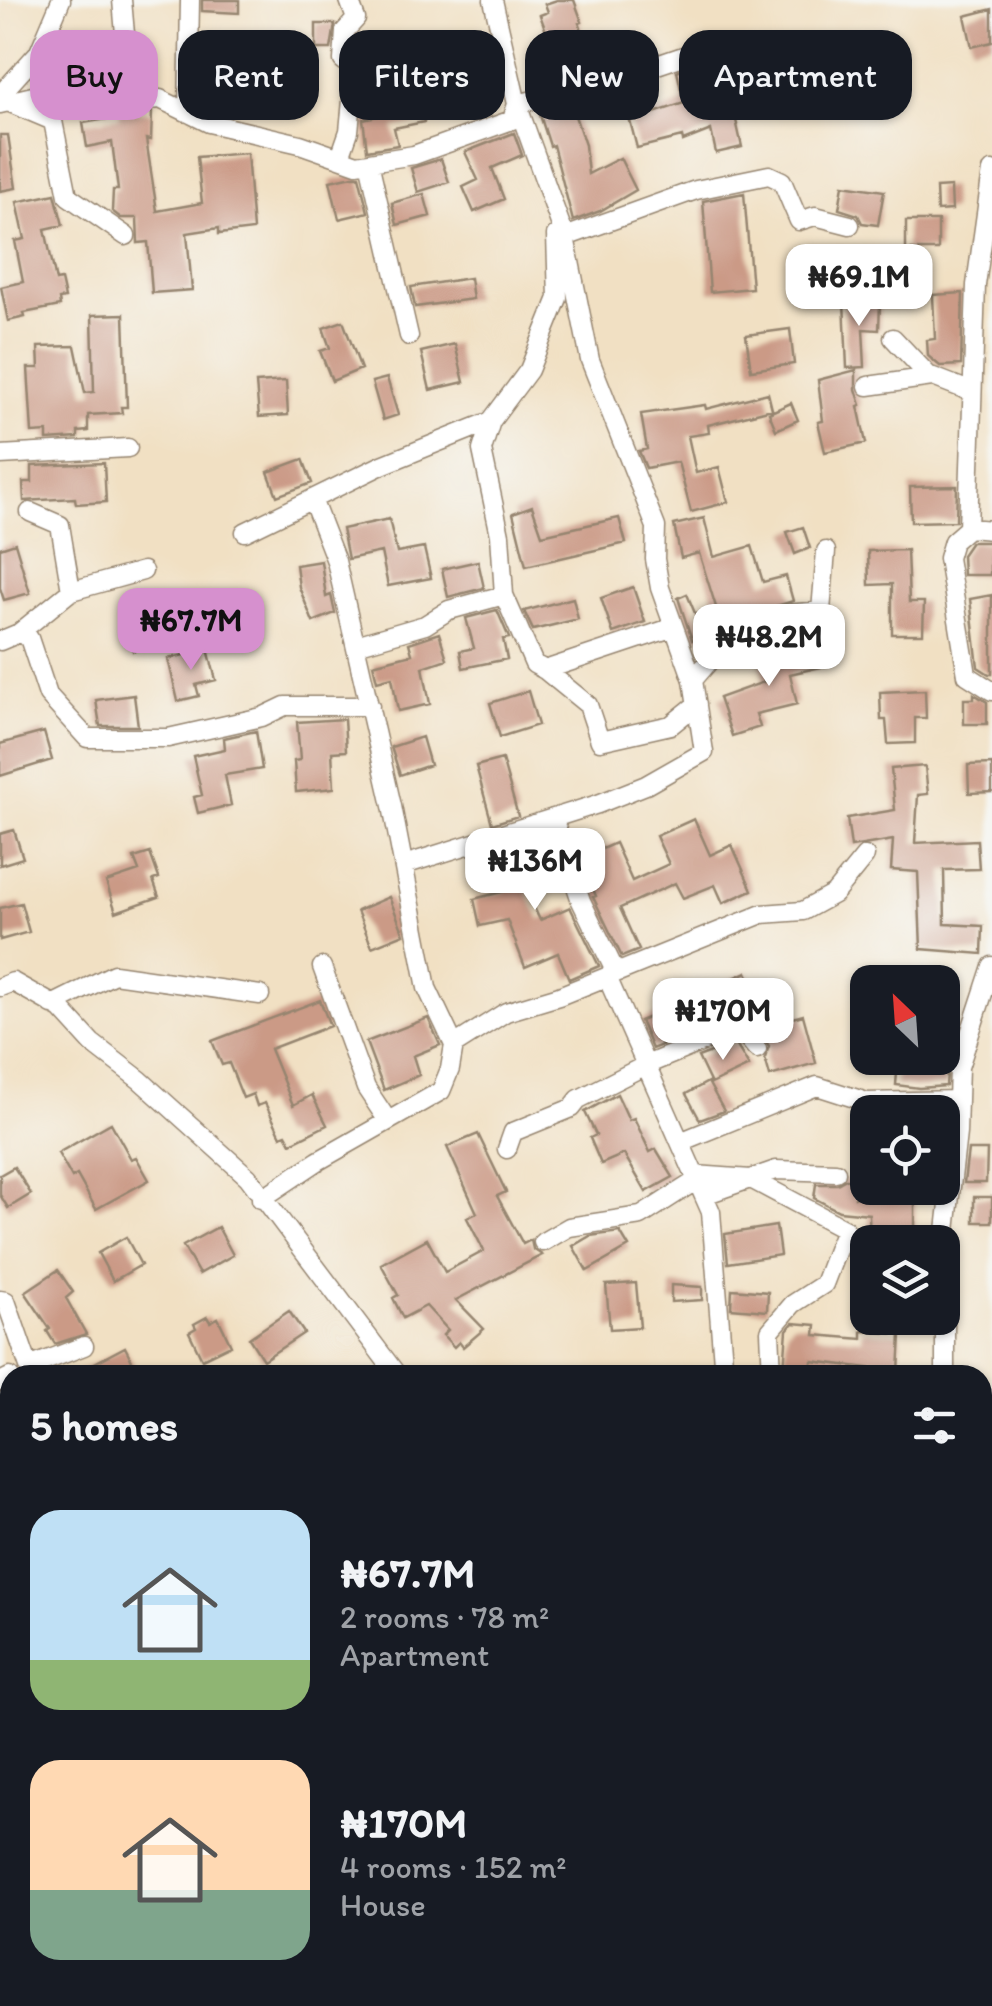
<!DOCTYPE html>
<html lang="en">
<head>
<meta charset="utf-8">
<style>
	body { margin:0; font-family:Itim,sans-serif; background:#242831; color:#f1f3f6; height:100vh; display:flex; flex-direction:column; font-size:38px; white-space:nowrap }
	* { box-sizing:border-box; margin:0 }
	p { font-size:32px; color:#9ea1a6 }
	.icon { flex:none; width:55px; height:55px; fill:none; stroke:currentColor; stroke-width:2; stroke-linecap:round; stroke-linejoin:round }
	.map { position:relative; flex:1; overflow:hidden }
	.panel { position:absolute; left:0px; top:1365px; width:992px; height:642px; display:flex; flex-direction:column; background:#171b24; border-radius:30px 30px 0 0; box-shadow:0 2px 8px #0004 }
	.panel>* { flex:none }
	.banner { position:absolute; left:30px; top:30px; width:932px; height:90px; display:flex; gap:20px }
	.needle { width:65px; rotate:335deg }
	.buttons { position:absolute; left:850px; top:965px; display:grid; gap:20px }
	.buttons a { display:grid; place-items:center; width:110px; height:110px; border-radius:20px; background:#171b24; box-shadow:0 2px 8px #0004; font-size:50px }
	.price { position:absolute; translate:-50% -85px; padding:0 22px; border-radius:20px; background:#fff; color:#222; font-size:32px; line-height:65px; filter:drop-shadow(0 2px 5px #0008) }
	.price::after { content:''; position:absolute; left:50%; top:60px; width:30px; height:22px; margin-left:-15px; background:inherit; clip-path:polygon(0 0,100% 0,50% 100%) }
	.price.on { background:#d690ce; color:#111 }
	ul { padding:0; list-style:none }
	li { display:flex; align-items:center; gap:30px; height:250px; padding:0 30px }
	li span { display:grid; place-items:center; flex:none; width:280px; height:200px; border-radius:30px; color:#555 }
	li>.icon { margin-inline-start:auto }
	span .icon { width:120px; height:120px; fill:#fffc; stroke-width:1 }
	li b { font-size:42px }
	h2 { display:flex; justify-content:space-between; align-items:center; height:120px; padding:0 30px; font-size:42px }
	.pill { padding:0 35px; border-radius:30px; background:#171b24; box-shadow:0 2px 8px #0004; font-size:35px; line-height:90px }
	.pill.on { background:#d690ce; color:#111 }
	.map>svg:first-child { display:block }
</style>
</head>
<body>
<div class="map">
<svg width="992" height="2006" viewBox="0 0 992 2006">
	<rect width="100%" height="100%" fill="#f6f6f2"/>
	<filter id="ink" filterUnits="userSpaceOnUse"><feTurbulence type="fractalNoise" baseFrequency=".01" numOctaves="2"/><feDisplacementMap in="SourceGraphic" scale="20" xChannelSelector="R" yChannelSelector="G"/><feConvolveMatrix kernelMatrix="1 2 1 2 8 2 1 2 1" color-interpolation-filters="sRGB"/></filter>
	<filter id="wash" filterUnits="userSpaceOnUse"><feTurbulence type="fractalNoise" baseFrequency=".0048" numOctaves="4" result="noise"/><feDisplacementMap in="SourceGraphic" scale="40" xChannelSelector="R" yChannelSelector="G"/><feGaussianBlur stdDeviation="2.25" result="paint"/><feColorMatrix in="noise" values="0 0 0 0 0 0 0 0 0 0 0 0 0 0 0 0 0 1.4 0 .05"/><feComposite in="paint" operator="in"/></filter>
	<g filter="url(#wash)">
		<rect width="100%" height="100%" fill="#f1e0c3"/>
		<g id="blocks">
			<!-- building -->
			<path fill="#cb9a86" d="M202,0h37v13l-37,-2z
				M557,0h17l8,22 -3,1 16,39 -25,11 -17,-41 -6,2 -7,-19 8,-3 -3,-8z
				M992,9v33l-20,5 -7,-31z
				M316,24h19l-4,25h-15z
				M207,37l47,11 -3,14 39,7 -6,34 -26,-5 4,-17 -61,-13z
				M113,41l4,45 -31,-5 -5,-36z
				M718,54l14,33 -3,2 13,58 -26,6 -5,-23 -28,11 -1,-4 -45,11 -7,-27 54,-18 -7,-32z
				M410,55l14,67 -30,6 4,17 -31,5 -4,-31 33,-7 -5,-25 -16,3 -5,-28z
				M571,104l14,41 3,29 32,-16 16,32 -36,21 -27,10 -20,-76 -3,1 -11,-34z
				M119,112h33l-1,28 -5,-1 11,72 45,-8 -5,-46 50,-4 6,77 -34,4v-6l-32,5 5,57 -40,3 -4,-51 -10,1 -1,-25h-16l-9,-7 1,-21h5l-6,-48 -25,5 -4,-24 36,-6z
				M514,133l8,22 -30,13 12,31 -30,13 -11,-25 15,-7 -13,-28z
				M0,135h8l8,53 -16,3z
				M441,159l8,23 -31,10 -7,-24z
				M353,176h6l9,36 -29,7 -9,-38z
				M843,185l41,6 -6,34 -16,-2 -4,-8 -19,-6z
				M951,187l1,23 -15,1 -1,-23z
				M744,193l8,95 -42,4 -7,-91z
				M55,194l8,31 -18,4 11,52 5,-1 4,18 -6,1 1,7 -36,7 1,4 -17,4 -7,-34 22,-5 -8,-41 10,-2 -8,-37z
				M424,194l6,22 -33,9 -5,-22z
				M906,221h32v29h-32z
				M470,278l3,21 -58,8 -4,-20z
				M963,293l-2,72 -21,1 -12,-10 -1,-16 8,-1 -2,-44z
				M844,301l36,1 -1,28 -16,-1 2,38 -18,1z
				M124,314l3,93h-6l1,6 -34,2v16l-10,1v6l-31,2v-8l-15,1 -4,-65h11l-1,-21 37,-1 10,47 9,-1 -2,-77z
				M343,321l18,48 -29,12 -12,-30 10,-3 -7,-20z
				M790,329l4,35 -43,6 -5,-35z
				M455,344l9,38 -34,8 -9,-38z
				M856,370v19l5,16 -3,1 8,37 -41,9 -7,-30 5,-1 -5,-41z
				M387,378l11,37 -15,5 -11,-38z
				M286,381l2,34 -29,2 -3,-34z
				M768,393l4,16 -64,16 1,8 -21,3 8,37 23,-6 9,35 -37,10 -13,-50 -32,6 -7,-17 8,-2 -6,-35 64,-9 1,4z
				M791,403l7,17 -22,10 -7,-17z
				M303,459l9,24 -35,13 -9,-24z
				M104,463l2,39 -30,2 -1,-6 -51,3 -1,-19h9v-16z
				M957,486l-1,35 -45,1 -1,-35z
				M532,506l10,29 77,-17 7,25 -100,23 -13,-53z
				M704,518l10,39 38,-11 11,36 23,-6 7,25 -72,22 -22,-70 -18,5 -7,-33z
				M389,519l8,34 27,-5 7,30 -43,8 -7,-34 -33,7 -6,-30z
				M803,527l7,21 -15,6 -8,-22z
				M971,542h19v33h-27l-1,-20z
				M15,543l15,50 -26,7 -4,-12v-40z
				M907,550l2,52h15l-1,32h-31v-50l-23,1 -1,-34z
				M321,561l5,36 5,-2 4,18 -22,9 -14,-35 -3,-22z
				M478,561l6,27 -36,9 -6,-28z
				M633,587l12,35 -32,11 -12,-35z
				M687,594l17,41 -12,5 -14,-42z
				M992,595v79h-3l-11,-7 -8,-68z
				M573,598l5,21 -45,11 -9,-19z
				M148,604l11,40 -26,7 -11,-40z
				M497,610l12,28 -6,1 4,20 -44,9 -3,-17 14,-3 -8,-30z
				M439,633l8,26 -24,8 7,37 -32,7 -6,-34 -15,4 -4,-17 39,-10 -3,-11z
				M820,645l5,21 -35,8 7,30 -41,10 4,13 -28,9 -13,-38 45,-16 -4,-23z
				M208,649l8,31 -20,5 3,11 -21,5 -10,-42z
				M925,690l1,28h-11v25l-27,1 -2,-24h-5l-1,-28z
				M528,691l10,34 -38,12 -10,-34z
				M974,694l13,8v22h-23v-25h10z
				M134,695l4,31h-38l-4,-26z
				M344,719l2,32 -14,1 2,36 -38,4 -2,-31 6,-1 -3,-38z
				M256,731l6,38 -37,6 6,30 -33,8 -4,-16 8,-2 -9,-39 32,-7 -1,-11z
				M44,732l8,28 -52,16v-32z
				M422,737l8,28 -30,10 -9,-28z
				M502,759l16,57 -26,8 -16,-58z
				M992,764v28l-23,1 -1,-28z
				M925,766l3,28 -10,1 -3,48 62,-3 2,29 -35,1 1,54 38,2 -1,28 -61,-5 -3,-77 -27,-2 2,-30 -42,7 -4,-29 48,-8 -4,-41z
				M694,819l16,36 22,-10 20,45 -29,13 -8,-18 -32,13 -8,-15 -55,25 19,42 -17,7 -29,-60 3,-1 -16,-37 35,-16 17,38 37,-17 -13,-28z
				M14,830l9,28 -23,7v-31z
				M545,834l9,29 -37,9 23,48 30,-13 29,59 -30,13 -11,-26 -33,14 -18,-47 -27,6 -6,-27 32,-8 -10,-42z
				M150,853l9,25 -6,2 6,17 -43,15 -10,-30 33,-11 -5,-13z
				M389,897l15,37 -32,13 -15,-36z
				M21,903l8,29 -29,8v-32z
				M747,972l10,23 -34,16 3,8 -74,30 -12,-28 75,-31 -1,-3z
				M955,984l1,19 -5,1 6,28 -3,10 -12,3v-60z
				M320,1000l10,26 -60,23 23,56 19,-10 15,30 -36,18 -5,-9 -5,2 -16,-33 -8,3 -4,-12 -10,4 -14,-35 -7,2 -10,-24z
				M803,1015l13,48 -46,13 -5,-18 4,-12 -12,-18z
				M428,1018l12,27 -27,11 6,19 -35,15 -18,-48z
				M735,1043l14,23 -38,18 -13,-27z
				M948,1058l-2,28 -27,2 -23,-3 2,-25z
				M708,1082l16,29 -24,9 -14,-26z
				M617,1094l12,26 5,-2 16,34 6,-3 17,28 -27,15 -22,-38 -23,10 -11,-26 6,-3 -11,-23z
				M111,1123l20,36 5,-2 13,23 -53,29 -19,-34 -5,3 -14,-25z
				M478,1134l28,58 -9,4 26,48 8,-4 2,9 9,6 -86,45 28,29 -21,18 -4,-5 -5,5 -11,-12 5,-5 -22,-24 -23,12 -10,-20 5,-3 -17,-31 46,-25 18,33 39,-21 -17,-33 10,-5 -30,-66z
				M968,1150h19l-1,33h-22z
				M14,1167l17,27 -23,14 -8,-13v-20z
				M846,1179l11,1 -2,17 60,1v38h-10v6h-35l-1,-28 -30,-3 -25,-13 2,-14h21z
				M974,1197h18v25h-18z
				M776,1226l4,29 -52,8 -3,-29z
				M218,1227l15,28 -34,19 -16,-28z
				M620,1232l9,15 -42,24 -14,-25 17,-10z
				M126,1237l15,28 -28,16 -15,-28z
				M58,1270l15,22 -7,6 20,36 -31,10 -8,-13 3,-2 -25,-37z
				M636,1283l4,44 -30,2 -4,-44z
				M671,1285l31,2v13l-31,2z
				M732,1289l36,3 -1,19 -36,-3z
				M289,1311l15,22 -41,27 -14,-22z
				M207,1317l3,5 8,-4 13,27 -29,14 -13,-27 7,-4 -2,-4z
				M793,1323l23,2 -1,10 47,4v-8l39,3 -2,38 -87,-11 -1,10 -27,-2 3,-39z
				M125,1347l14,28h-67z"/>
		</g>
	</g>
	<g filter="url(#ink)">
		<use href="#blocks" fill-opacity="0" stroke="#968570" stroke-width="2.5"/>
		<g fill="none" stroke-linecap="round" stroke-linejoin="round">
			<!-- street casing -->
			<g stroke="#968570" stroke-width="21">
				<path id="street" d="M122,0l9,102
					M493,0l24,104 48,133 131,-47 73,-15 13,6 17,40 16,-5 35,9
					M0,95l39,-43 22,-52
					M8,102l45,19 15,75 58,40
					M0,104l45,-11 50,1 36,8 29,-3 49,24 91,21 57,20 57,-9 98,-35 5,-16 90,-22 91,-31
					M188,113l2,-113
					M340,157l9,-26 6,-62 -12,-9 2,-29 11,-12 -7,-19
					M369,162l40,174
					M893,338l35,37 44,17
					M868,386l64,-9
					M491,421l-9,29 18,85 4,60 30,69 11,6 129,-43
					M0,455l128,-7
					M312,499l24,62 56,245 35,182 27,57
					M30,512l30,13 11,66
					M968,528l8,-243 16,-114
					M992,530l-24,-2 -15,13 -5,17 19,117 25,16
					M245,532l137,-67 109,-44 38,-51 29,-72 -2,-63
					M19,633l10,5 19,57 39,43h81l94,-21 23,-11h85
					M0,641l19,-8 52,-42 72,-20
					M356,645l69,-20 24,-15 55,-15
					M545,670l43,35 12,36 71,-16 26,-21
					M693,680l32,-37 61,-29 35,-3 5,-60
					M404,865l194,-61 48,-19 58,-33 -11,-72 -33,-92 -5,-29 1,-32 -66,-167 -25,-123
					M322,967l44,121 22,33
					M616,973l146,-59 41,-3 31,-17 31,-38
					M607,977l104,235 13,163
					M0,987l13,-5 48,27 31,34 48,37 108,97 149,198
					M52,1005l62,-31 146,21
					M680,1142l137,-56 50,16 91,-2
					M507,1149l6,-17 59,-24 7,-9 67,-34 80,-33 14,-3 17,20
					M695,1175l56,4 94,50 -21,55 -31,20 -23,27 2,44
					M704,1195l72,-25 60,2
					M261,1199l57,-38 123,-70 9,-22 4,-24 52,-33 53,-16 57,-23 -35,-72 -28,-83
					M543,1242l26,-15 72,-11 56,-36
					M0,1300l6,1 23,66 55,-21
					M945,1375v-135l12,-107 2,-66 33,-101
					M0,1382l10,-5
					M982,1489h10
					M0,1607l10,-9
					M0,1729l10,9
					M0,1872l10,-2
					M0,1940l10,-6
					M347,1998l11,8
					M836,1998v8
					M233,2006l17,-8"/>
			</g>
			<!-- street -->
			<use href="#street" stroke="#fff" stroke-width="18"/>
		</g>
	</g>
</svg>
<div class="buttons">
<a><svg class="needle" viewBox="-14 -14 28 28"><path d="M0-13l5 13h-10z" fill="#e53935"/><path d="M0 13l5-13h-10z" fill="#9ea1a6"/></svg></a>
<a><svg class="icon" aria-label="locate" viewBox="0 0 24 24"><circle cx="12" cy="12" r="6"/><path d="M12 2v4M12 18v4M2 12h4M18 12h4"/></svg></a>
<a><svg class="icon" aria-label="layers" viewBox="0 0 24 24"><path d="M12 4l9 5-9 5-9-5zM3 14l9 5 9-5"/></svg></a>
</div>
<b class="price" style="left:859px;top:329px">₦69.1M</b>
<b class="price on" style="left:191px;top:673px">₦67.7M</b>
<b class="price" style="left:769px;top:689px">₦48.2M</b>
<b class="price" style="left:535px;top:913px">₦136M</b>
<b class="price" style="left:723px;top:1063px">₦170M</b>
<div class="banner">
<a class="pill on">Buy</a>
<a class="pill">Rent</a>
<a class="pill">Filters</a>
<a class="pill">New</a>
<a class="pill">Apartment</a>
</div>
<section class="panel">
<h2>5 homes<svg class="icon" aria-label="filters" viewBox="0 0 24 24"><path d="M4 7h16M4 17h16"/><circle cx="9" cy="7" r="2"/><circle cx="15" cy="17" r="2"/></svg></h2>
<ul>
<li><span style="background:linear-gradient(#bfe0f5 75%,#8fb573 0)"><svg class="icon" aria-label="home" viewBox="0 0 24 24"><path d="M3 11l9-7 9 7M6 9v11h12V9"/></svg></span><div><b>₦67.7M</b><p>2 rooms · 78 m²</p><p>Apartment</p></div></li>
<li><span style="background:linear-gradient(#ffd9b3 65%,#7fa58c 0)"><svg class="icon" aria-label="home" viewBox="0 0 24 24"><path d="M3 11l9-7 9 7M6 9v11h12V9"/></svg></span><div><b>₦170M</b><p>4 rooms · 152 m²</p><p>House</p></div></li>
</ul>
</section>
</div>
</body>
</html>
